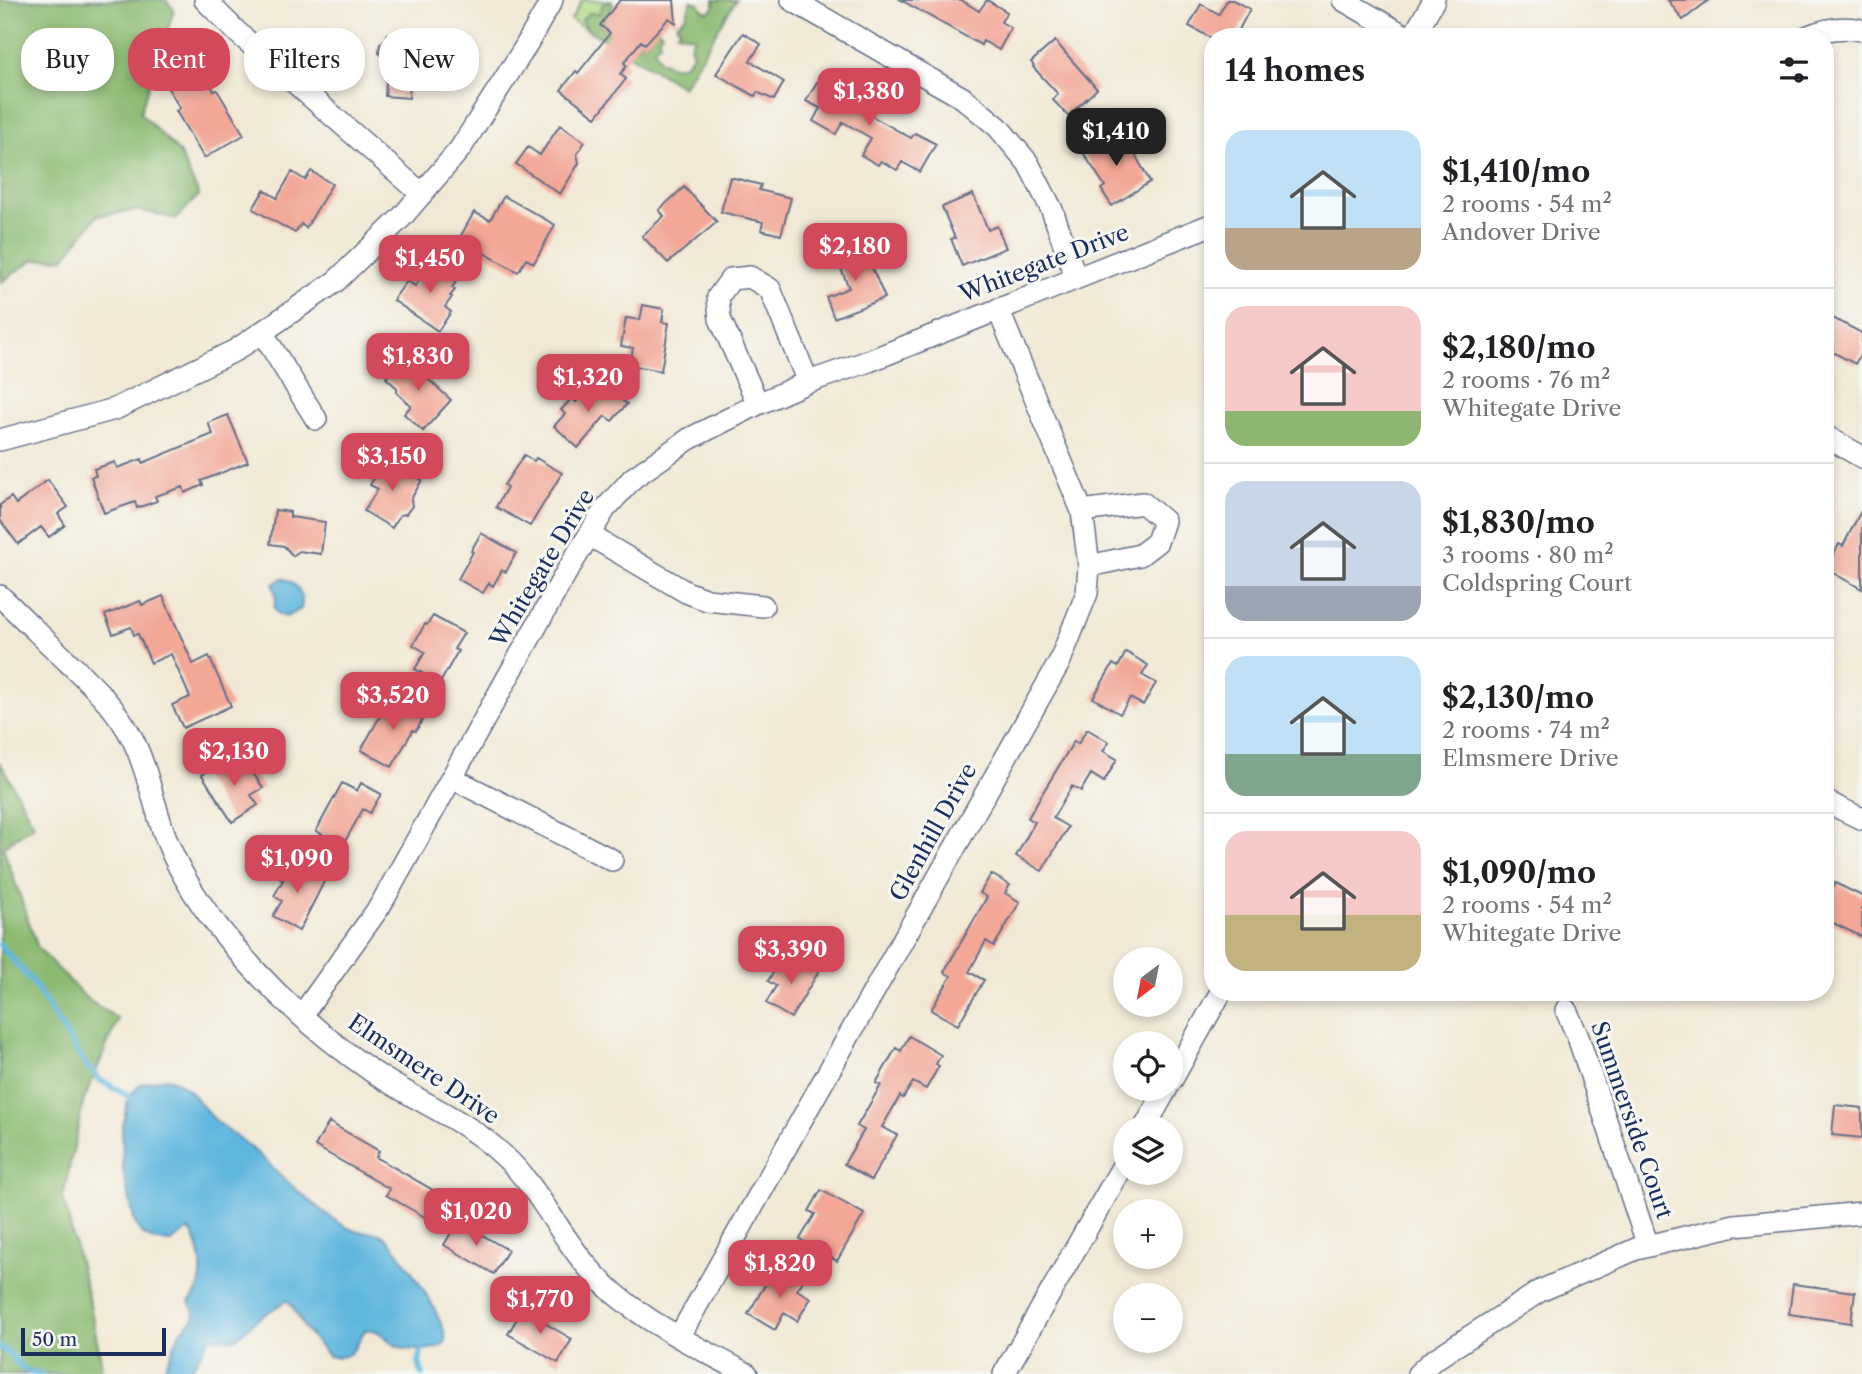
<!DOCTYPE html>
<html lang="en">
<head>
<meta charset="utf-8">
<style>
	body { margin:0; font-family:"Libre Caslon Text",serif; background:#f6f6f6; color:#202124; height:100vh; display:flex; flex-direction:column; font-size:26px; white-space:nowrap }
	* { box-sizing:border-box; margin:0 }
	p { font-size:23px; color:#757577 }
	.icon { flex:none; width:38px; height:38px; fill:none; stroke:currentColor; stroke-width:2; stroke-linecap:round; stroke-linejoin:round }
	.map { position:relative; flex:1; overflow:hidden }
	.side { position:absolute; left:1204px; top:28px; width:630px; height:973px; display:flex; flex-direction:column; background:#fff; border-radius:28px; box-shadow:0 4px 10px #0003 }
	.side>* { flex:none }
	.banner { position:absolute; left:21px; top:28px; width:665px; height:63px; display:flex; gap:14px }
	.needle { width:46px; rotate:212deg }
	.buttons { position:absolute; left:1113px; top:947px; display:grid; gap:14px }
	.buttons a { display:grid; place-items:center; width:70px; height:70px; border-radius:50%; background:#fff; box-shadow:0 4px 10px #0003; font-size:35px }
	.scale { position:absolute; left:21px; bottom:18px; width:145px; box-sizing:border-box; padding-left:7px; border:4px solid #1b2f5e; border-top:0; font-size:19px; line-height:24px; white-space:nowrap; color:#1b2f5e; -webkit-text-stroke:5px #f6f6f2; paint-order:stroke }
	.price { position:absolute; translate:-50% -60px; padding:0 16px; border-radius:14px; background:#d1495b; color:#fff; font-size:23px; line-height:46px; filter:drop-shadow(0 2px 4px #0008) }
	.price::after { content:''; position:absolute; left:50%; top:42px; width:21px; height:16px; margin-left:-10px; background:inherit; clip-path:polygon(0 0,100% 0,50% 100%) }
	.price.active { background:#222; color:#fff }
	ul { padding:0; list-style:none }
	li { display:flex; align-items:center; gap:21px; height:175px; padding:0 21px }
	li+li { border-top:2px solid #e0e0e0 }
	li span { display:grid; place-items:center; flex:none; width:196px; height:140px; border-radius:21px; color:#555 }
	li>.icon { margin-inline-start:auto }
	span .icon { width:84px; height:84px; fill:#fffc; stroke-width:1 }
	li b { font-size:30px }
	h2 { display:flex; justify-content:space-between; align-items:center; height:84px; padding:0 21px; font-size:30px }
	.tag { padding:0 24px; border-radius:28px; background:#fff; box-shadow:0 4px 10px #0003; font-size:24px; line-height:63px }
	.tag.active { background:#d1495b; color:#fff }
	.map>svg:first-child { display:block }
</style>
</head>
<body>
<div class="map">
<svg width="1862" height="1374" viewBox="0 0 1862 1374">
	<rect width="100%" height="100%" fill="#f6f6f2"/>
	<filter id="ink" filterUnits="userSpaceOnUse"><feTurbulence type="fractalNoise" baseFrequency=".0143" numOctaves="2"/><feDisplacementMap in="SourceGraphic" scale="14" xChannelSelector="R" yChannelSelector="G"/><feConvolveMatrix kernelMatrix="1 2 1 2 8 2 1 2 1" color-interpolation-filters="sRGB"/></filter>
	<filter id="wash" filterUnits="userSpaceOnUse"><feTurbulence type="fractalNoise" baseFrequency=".00686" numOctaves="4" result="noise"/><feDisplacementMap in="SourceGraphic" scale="28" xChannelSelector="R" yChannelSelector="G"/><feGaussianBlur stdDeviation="1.57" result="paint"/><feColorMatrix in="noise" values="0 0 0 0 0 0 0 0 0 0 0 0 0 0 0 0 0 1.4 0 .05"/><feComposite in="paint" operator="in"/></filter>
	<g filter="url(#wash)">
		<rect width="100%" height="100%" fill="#f1e9d5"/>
		<!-- green -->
		<path fill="#b1da85" stroke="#668472" stroke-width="2" d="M582,0l30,1 -5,1 -8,12 -4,1 -10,12 3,3 -17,-10z"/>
		<!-- forest -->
		<path fill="#8cba72" stroke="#547468" stroke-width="2" d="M0,0h166l8,10 -34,103 39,39 20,43 -23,24 -38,-9 -41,6 -33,42 -31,2 -32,22z
			M714,0h22l-53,87 -95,-57 -6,-10 7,-7 10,1 4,-10 9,-3 1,6 -13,18 31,23h5l5,-7 5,2 11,-15 5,5 -3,4 1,6 -6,5 6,13 15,6 10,-3 8,-9 -3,-9 4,-9 -17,-4 3,-5 -4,-3 10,-9 5,-15 8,2 4,7 5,2 6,-4z
			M0,762l34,63 -31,22 35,101 49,51 31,20 -34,81 -21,97 28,112 11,57 -3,8h-99z"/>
		<!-- water -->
		<path fill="#61b7de" stroke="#3e739e" stroke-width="2" d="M282,578c14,4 23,16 19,31l-15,8 -7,-2 -5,-7 2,-10 -3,-14z
			M166,1078c22,4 33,27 48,41 14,12 29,21 42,33 12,10 23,23 35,33 15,13 47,41 65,46 11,3 20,-2 30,7 15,14 64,87 59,105 -11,9 -37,9 -50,2 -11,-7 -15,-17 -30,-15 -11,18 -12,31 -37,26l-23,-27 -15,-27 -4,-1 -30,19 -21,19 -25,-1 -22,36h-26l18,-42 13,-12 2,-6 -6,-12c19,-18 13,-50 2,-71l-3,-1 -17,12 -16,-1 -13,-7 -7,-11 -12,-53 -1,-44 7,-30 12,-12z"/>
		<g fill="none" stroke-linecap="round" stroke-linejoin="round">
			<!-- stream -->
			<path stroke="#61b7de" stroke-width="6" d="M0,945l33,38 52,81 15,16 29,16
				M0,1347c18,11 17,25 41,27
				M421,1349l-2,13 3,12"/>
		</g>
		<g id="blocks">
			<!-- building -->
			<path fill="#f2a797" d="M620,0h54l2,23 -7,-5 -24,26 -4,-3 -17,22 3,3 -7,8 6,5 -30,38 -35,-27 15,-19 2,2 32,-40 -10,-8z
				M901,0h60l18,11 8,-11 20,12 -6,10 10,6 -12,22 -16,-9 -2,4z
				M1227,0h6l17,9 -15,28h-26l-20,-11 12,-22 18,10z
				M1668,0h41l-26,20z
				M397,31l15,2v6l35,3 -1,3 7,1 -1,18 -4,-1 -1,18 -12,-1 -1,4 -24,-1 -1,15 -24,-2 2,-27h-4l1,-12 -5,-4 1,-9 6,-5 1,-5h10z
				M743,33l18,11 -11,17 34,21 -10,18 -17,-8 -2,4 -39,-22z
				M1055,41l42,48 -29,27 -15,-16 5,-6 -25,-27 1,-1 -3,-4z
				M199,66l15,25 3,-1 27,45 -40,23 -28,-47 4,-3 -14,-23z
				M830,81l43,25 -5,8 43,24 4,-5 21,11 -16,28 -18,-10 -5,8 -16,-9 -3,4 -17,-10 10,-17 -28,-16 -7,12 -23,-13 7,-13 -14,-7 11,-19 10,6z
				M560,125l25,17 -8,12 2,9 -19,31 -44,-30 12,-17 12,8z
				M1116,130l12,19 3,-2 19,35 -38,24 -11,-17 4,-3 -23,-35z
				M311,171l21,13 -26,44 -5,-4 -6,9 -42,-24 11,-19 13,8 15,-26 13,8z
				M730,177l31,8 -2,5 32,8 -10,37 -20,-5 2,-8 -42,-10z
				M684,187l33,35 -49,41 -26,-27 22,-20 -5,-6z
				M973,194l15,36 9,-4 9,22 -44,18 -11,-27 4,-1 -13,-31z
				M504,196l51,29 -21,38 -8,-4 -8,13 -59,-33 15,-27 16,8z
				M855,244l7,16 6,-2 17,40 -51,20 -8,-21 23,-9 -15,-36z
				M435,258l25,17 -8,13 3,2 -5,6 2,1 -7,10 6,5 -13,19 -45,-31 14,-19 8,5z
				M643,305l21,4 -2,13 7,1 -8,48 -31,-6 3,-17 -12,-2 5,-28 14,2z
				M1825,314l37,19v18l-7,13 -30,-16z
				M405,358l9,8 2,-3 15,13 -3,3 23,21 -28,31 -19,-17 7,-8 -14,-13v-5l-11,-10z
				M590,385l14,12 6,-7 17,14 -15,17 -7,-5 -27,32 -24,-22 11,-12 -4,-4 11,-12 4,4z
				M228,415l20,47 -47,19 2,4 -18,8 -2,-6 -28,9 2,5 -20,7 -2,-6 -31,11 -13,-36 5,-1 -2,-7 21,-7 2,6 25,-9 1,4 70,-29 -5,-11z
				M524,455l10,6 2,-3 26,15 -32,53 -34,-19 11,-20 -3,-2z
				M386,458l36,22 -11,19 1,7 -6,8 -6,1 -8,13 -28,-17 14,-22 -8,-4z
				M48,480l20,27 -10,7 7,11 -16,12 -8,-10 -23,17 -18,-24v-15l11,-8 5,7z
				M1862,509v80l-36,-20 13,-25 4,2z
				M275,510l15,2v5l35,5 -4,32 -22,-3 -6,5 -9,-10 -14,-2z
				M481,533l35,20 -10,19 -4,-2 -9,16 -4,-3 -6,10 -25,-14 15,-27 -2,-1z
				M163,596l30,68 16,-8 22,50 -48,22 -11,-23 18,-8 -19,-43 -20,9 -13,-29 -4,1 -3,-8 -18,7 -8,-19 35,-14 2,4z
				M433,616l31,17 -10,16 4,2 -18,32 -25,-14 10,-17 -12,-7 12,-21 2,1z
				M1126,652l22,13 -6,10 14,8 -13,22 -13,-7 -10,16 -27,-16 20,-34 5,3z
				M388,702l16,9 5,-9 17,11 -10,18 -3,-1 -21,37 -31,-17z
				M1087,729l22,13 -6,9 14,8 -13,23 -13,-8 -10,17 -9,-5 -19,32 15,9 -26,44 -26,-15 19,-34 -7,-4 11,-19 35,-58 4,3z
				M228,758l7,10 10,-7 18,27 -12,7 7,10 -26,17 -30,-47z
				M342,783l15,8 4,-8 20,11 -11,19 -7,-4 -20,36 -27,-14z
				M290,860l35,20 -26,51 -26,-15 9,-15 -8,-5 9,-16 -3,-1z
				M991,874l19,11 -5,8 15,9 -26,44 -8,-5 -17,31 15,8 -26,45 -27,-15 20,-34 -7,-4 43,-75 -7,-4z
				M1835,883l27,13v41l-37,-18v-32l6,3z
				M797,959l22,12 -28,47 -25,-15 10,-17 -8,-5 12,-20 12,7z
				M909,1036l32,19 -5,9 3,2 -13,23 -13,-7 -10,16 -3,-2 -18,31 15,8 -26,45 -27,-16 20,-34 -7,-4 24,-41 -5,-2 20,-35 5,3z
				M1835,1105l27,3v30l-30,-3z
				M329,1122l50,29 -3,6 74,43 -13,24 -51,-29 4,-6 -75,-43z
				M821,1190l43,24 -27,47 -37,-22 15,-25 -6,-3z
				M458,1221l50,29 -14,24 -50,-29z
				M781,1268l22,13 -6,9 14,8 -14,23 -13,-8 -9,17 -27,-16 20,-34 5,3z
				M1793,1284l62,8 -4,31 -62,-9z
				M522,1310l50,29 -14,24 -50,-29z"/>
		</g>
	</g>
	<g filter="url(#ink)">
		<use href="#blocks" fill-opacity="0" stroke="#667088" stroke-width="2"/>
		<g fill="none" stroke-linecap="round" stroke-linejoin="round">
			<!-- minor casing -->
			<g stroke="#667088" stroke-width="24">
				<path id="minor" d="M205,0l33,33 184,161
					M792,0l171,98 35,29 30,36 24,47 24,68
					M1343,0l64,37
					M1413,37l21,-37
					M1806,37c18,-8 37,-11 56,-7
					M262,332l54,87
					M758,404l-38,-85 -2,-22 13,-18 19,-2 20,12 38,93
					M1825,436l37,21
					M0,440l115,-31 121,-59 99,-68 67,-65 58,-68 64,-100 28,-49
					M1082,511l61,-8 21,18 -7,21 -17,13 -51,11
					M589,535l97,57 21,8 56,6
					M0,596c23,22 45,44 68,66 24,23 48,45 64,76 15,29 21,64 32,95 12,34 33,67 55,95 43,55 97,105 154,144 40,27 86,45 122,76 43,36 58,78 92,118 42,50 104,77 160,108
					M452,778l160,82
					M1825,801l37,18
					M1566,1010l12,27 70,209
					M302,1015l78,-109 186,-333 39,-64 28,-31 56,-39 69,-35 50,-22 61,-21 344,-137
					M1171,1081l50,-89
					M1145,1127l22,-39
					M679,1337l380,-674 28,-70 2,-27 -7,-55 -84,-202
					M1004,1374l121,-212
					M1418,1374l14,-13 108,-70 96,-42 99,-24 127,-12"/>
			</g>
			<!-- minor -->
			<use href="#minor" stroke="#fff" stroke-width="21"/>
		</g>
	</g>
	<g text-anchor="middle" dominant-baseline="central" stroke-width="6" stroke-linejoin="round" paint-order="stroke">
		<!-- street labels -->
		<g font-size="23" fill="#1b2f5e" stroke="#f6f6f2">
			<text transform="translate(1044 263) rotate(-21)">Whitegate Drive</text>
			<text transform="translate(542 568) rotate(-59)">Whitegate Drive</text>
			<text transform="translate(933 832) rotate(-61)">Glenhill Drive</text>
			<text transform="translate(424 1069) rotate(34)">Elmsmere Drive</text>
			<text transform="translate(1632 1120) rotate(71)">Summerside Court</text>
		</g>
	</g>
</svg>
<div class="buttons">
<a><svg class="needle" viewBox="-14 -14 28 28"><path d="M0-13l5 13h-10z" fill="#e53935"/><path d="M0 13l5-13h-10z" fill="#757577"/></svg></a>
<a><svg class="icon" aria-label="locate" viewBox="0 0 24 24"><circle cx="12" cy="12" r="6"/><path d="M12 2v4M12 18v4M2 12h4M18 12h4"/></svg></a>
<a><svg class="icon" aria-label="layers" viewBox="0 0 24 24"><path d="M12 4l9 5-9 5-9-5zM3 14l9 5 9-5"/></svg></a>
<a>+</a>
<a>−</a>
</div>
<div class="scale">50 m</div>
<b class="price" style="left:869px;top:128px">$1,380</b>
<b class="price active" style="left:1116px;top:168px">$1,410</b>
<b class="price" style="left:855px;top:283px">$2,180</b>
<b class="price" style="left:430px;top:295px">$1,450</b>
<b class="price" style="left:418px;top:393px">$1,830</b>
<b class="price" style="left:588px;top:414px">$1,320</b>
<b class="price" style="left:392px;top:493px">$3,150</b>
<b class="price" style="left:393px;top:732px">$3,520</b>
<b class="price" style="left:234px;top:788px">$2,130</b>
<b class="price" style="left:297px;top:895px">$1,090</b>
<b class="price" style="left:791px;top:986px">$3,390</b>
<b class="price" style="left:476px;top:1248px">$1,020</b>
<b class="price" style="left:780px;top:1300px">$1,820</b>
<b class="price" style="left:540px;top:1336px">$1,770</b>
<div class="banner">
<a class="tag">Buy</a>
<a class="tag active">Rent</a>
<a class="tag">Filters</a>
<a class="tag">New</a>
</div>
<section class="side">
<h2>14 homes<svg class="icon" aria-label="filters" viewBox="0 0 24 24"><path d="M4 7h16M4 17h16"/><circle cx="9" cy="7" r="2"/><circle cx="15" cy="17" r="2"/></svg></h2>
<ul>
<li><span style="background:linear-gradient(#bfe0f5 70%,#b9a48a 0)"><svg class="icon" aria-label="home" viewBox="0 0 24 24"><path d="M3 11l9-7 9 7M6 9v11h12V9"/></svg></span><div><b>$1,410/mo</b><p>2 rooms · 54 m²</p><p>Andover Drive</p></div></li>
<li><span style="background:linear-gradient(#f6c9c9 75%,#8fb573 0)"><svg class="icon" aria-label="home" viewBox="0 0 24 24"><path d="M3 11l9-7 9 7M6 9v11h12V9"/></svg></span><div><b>$2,180/mo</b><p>2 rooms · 76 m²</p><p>Whitegate Drive</p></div></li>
<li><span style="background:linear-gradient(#c9d6e8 75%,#9aa5b1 0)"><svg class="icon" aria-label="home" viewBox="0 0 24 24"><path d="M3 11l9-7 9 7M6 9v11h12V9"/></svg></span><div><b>$1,830/mo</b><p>3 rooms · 80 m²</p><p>Coldspring Court</p></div></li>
<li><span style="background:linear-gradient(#bfe0f5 70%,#7fa58c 0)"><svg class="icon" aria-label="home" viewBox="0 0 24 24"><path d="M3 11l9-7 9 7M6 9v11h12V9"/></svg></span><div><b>$2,130/mo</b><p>2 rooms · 74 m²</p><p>Elmsmere Drive</p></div></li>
<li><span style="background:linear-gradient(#f6c9c9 60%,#c2b280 0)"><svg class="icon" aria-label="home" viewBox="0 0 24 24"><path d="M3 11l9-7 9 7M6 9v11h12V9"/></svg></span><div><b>$1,090/mo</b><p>2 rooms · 54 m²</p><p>Whitegate Drive</p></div></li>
</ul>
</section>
</div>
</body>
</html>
